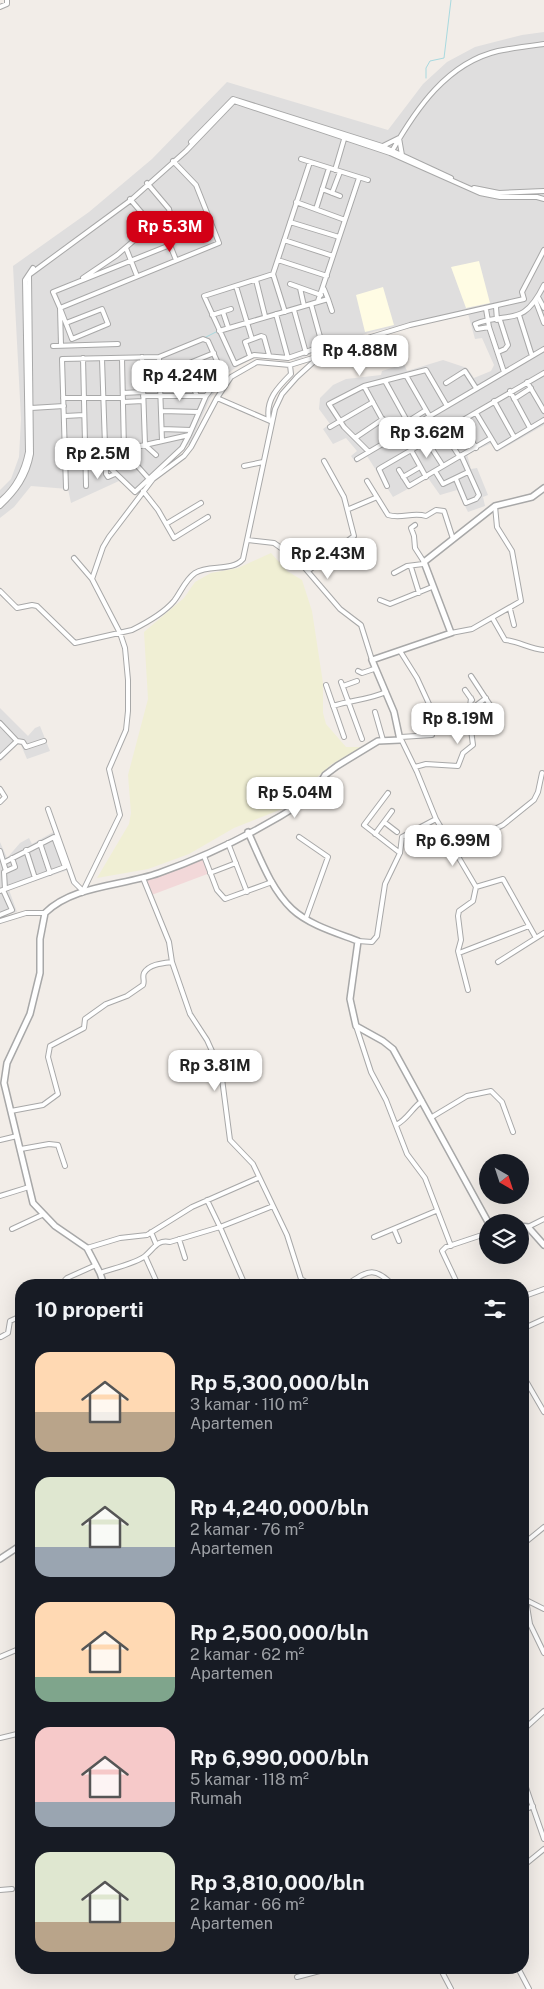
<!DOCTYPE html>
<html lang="id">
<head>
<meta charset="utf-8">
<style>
	body { margin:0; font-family:"Public Sans",sans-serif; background:#242831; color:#f1f3f6; height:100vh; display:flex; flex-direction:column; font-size:19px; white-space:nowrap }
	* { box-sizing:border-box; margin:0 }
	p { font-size:16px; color:#9ea1a6 }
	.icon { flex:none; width:28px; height:28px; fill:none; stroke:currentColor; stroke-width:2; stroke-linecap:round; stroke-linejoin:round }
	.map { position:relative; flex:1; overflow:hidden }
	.side { position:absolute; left:15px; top:1279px; width:514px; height:695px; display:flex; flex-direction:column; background:#171b24; border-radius:20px; box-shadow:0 5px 20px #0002 }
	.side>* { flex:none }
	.needle { width:32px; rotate:141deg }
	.controls { position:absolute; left:479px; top:1154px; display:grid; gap:10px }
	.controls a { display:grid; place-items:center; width:50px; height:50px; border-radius:50%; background:#171b24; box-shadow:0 5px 20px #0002; font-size:25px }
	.price { position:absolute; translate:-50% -42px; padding:0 11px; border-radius:10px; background:#fff; color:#222; font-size:16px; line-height:32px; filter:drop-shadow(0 1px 2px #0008) }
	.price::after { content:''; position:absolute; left:50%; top:30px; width:15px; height:11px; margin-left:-8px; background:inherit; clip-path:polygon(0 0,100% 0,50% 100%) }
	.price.on { background:#d30016; color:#fff }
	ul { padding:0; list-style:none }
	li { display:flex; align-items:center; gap:15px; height:125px; padding:0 20px }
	li span { display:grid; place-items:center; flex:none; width:140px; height:100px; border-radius:15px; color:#555 }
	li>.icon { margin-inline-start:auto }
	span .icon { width:60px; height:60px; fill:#fffc; stroke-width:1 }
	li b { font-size:21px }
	h2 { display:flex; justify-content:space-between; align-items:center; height:60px; padding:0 20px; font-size:21px }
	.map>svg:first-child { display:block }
</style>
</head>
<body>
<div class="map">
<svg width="544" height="1989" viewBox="0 0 544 1989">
	<rect width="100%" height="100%" fill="#f2ede8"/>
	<!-- residential -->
	<path fill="#dfdede" d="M544,32v393l-47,27 -5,-9 -25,11 4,15 6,-1 11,27 -5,2 2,9 -17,6 -11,-22 -17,5 -12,-17 -35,19 -26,-41 -11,7 -5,-7 6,-5 -11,-13 -13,6 -10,-15 7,-5 -11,-15 1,-11 13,-13 13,-6 35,-4 1,-4 22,-7 3,7 36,-11 24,8 7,10 17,-7 3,-6 -12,-27 -7,1 -8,-29 -99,23 -72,27 -41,-5 -27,18 -18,26 -20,44 -54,51 -17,-13 -48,22 -3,-14 -37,-3 -17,21 -14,11v-28l11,-11 8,-22 2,-38 -8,-153 76,-54 63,-53 75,-77 161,48 35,-46 24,-22 28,-15 47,-12z
		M0,708l28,28 7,-8 5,-2 10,25 -23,8 -6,-14h-4l-17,17z
		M57,830l11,40 -59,20 8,22 -17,5v-75l7,16 13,-15 9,-5 3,6z"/>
	<!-- commercial -->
	<path fill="#f2d8d9" d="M204,856l6,17 -61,23 -6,-18z"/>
	<!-- education -->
	<path fill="#fffce4" d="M479,261l11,42 -24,5 -15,-41z
		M383,287l11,38 -29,7 -9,-37z"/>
	<!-- farmland -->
	<path fill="#f0efd4" d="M271,553l16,18 15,9 10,31 11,72v30l3,11 20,23h16l-30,17 -17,15 -9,15 -24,15 -48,19 -45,26 -41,15 -51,9 32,-54 2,-11 -3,-38 20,-76 -4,-67 40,-34 11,-16 16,-9 27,-5z"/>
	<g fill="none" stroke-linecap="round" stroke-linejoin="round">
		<!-- stream -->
		<path stroke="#a8d9df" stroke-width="1" d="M426,78v-10l4,-7 14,-3 7,-58
			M204,338l14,-7"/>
		<!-- minor casing -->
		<g stroke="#a8a8a8" stroke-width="6">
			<path id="minor" d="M0,7l7,-3v-4
				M191,142l42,-43 149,47 69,32
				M383,146l16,-8 3,17
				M392,151c24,-42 55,-88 106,-100 15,-3 31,-5 46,-7
				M301,159l67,21
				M310,162l-37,112 -69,22 31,68 19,-9 34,3 32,-11 2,-3 -11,-40
				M335,170l10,-34
				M474,188l25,5 45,-2
				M322,189l18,7
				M332,193l8,-21
				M130,199l22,26 19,-7 -2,-9 -22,-26
				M296,202l49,18
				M316,209l13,-41
				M290,222l49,15
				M284,240l49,16
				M126,248l11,28
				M278,260l49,16
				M273,274l12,38
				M83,278l34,-23 35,-30
				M256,280l9,36
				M290,284l31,11
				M236,286l16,53
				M300,288l4,18
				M538,297l6,11
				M328,299l4,12
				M318,301l41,-123
				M536,302l8,21
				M496,307l1,13
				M486,309l3,18 15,45
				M294,310l12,43
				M223,312l5,15
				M276,314l12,44
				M212,315l19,-6
				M519,315l13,41
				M66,323l36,-14 6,15 -36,15 -12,-31 159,-65 -23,-58 -23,-24
				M489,327l-12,2 -2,-5c35,-13 48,4 69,-39
				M219,331l109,-32 -4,-10
				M61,345l-1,-37 -7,-16 117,-47 6,15
				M53,346l65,-2
				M498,352l7,-3 3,-4 -8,-25
				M250,356l-5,-14 16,-6 3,1 5,18
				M142,357l3,88 11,10
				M159,357l3,84
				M83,358l3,128
				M122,358l2,93 25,28
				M102,359l4,115 2,3 7,-3
				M184,365l13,31
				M160,375l54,-22
				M407,377l23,40
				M202,378l19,-8
				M385,381l26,47
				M527,382l17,29
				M446,383l19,-12 11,17
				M364,386l29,53
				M510,391l20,37
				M123,393l20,-1
				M143,396h63
				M63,398h60
				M217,398l53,23
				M514,399l17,-11
				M494,401l20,36
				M123,402l20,-1
				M31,408l33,-2
				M162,411l37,1
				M476,413l21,35 47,-28
				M65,416l19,-1
				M269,420c-4,-20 9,-33 22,-46l-1,-9
				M460,421l16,27
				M407,422l19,-12
				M330,427l43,-25
				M162,429l29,1
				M443,431l16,25
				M355,438l28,-19
				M427,441l16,25
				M411,450l15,27
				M369,452l-25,-25 -15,-23 35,-18 62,-16 21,36
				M357,459l187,-110
				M65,463l124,-28 17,-39 13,-17 2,-9 -13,-29 -5,-2 -44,18 -97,2 4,129
				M105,463l30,29 47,-44 7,-13
				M244,466l19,-4
				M399,470l10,16 82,-48
				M435,471l8,13 25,-12
				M403,477l17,-10
				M456,479l10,24 10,-4 3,-4 -18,-40
				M367,481l21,34c13,4 25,-3 38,1l10,-6 8,1 9,28
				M387,486l-8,-17 3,-2 162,-94
				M143,491l15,19 16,28 34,-21
				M0,501c16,-13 24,-29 28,-49l-3,-172 8,-12
				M0,506c16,-15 27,-30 31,-52l-2,-179 102,-75 55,-49 48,-50 156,52 90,40 20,4h37l7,2
				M349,509l26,-11
				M166,524l35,-21
				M415,525l-4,3 3,8 1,12 9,14
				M248,540l26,3 24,17 42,49 21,16 11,35
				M74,558l18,21
				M411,567l8,26
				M308,571l46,-35 -10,-39 -20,-36
				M394,573l13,-7 16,-2
				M0,591l17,17 15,-3 5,1 38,37 57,-13c14,-7 32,-17 42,-29 7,-9 11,-21 21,-28 14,-9 37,-1 48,-14l32,-150 7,-15 15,-17 23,-21 15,-8 75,-23 114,-26 -2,-7 22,-42
				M380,600l10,4 42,-17
				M510,609l4,16
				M493,619l12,21c13,1 25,9 39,10
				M451,633l21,-4 49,-28 -9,-50 -15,-24 -2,-21
				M400,651l17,27 12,26
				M358,671l4,2 12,-4
				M341,682l21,57
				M326,685l18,52
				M343,686l14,-5
				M465,690l7,10
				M333,706c18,-6 35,-6 53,-14
				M470,710l16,-12
				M375,712l8,28
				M0,723l17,18 6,1 3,5 18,-6
				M470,727l24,-16 -23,-35
				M401,737l31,-2
				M401,739l16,33 19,47 40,68 -3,14 -14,10 -1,5 3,24 -3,11 10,39
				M0,757l17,-16
				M415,767l11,-3 32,2 5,-13 10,-8 -4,-30 2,-17
				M0,789l5,8 -5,5
				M388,793l-24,32 36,28
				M48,809l26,73 8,8
				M384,822l13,10
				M375,834l17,-23
				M299,837l29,20 -22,61
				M40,843l10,30
				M228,843l19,49
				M455,849l48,-24 31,-25 4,-8 4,-19
				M26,850l9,28
				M0,851l6,20
				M204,856l13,34 8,9 47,-17
				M5,862l49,-25 11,30 -60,22
				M210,873l26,-10
				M143,878l26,64 3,20 18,52 17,26 14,31 9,69 23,24 34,71 14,44 10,6
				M476,887l27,-8 33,59
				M0,891l5,-2 -1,-17 11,-5 -3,-9
				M82,893l38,-78 -11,-46 17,-39 2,-19v-31l-3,-32 -5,-15 -28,-54 11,-32 6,-10 44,-58 31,-23 7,-9 26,-49 14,-21 26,-15 33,3 29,-9
				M0,915l12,-5 -9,-20
				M0,921l26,-8h19
				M358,941l14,1 5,-6 8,-52 15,-31 2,-16 34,-18
				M459,953l70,-27
				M498,962l46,-29
				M356,1026l15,46 15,28 21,54 18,24 26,68
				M11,1111l32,-6 15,-11 -10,-37 2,-11 34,-18 1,-9 21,-15 21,-8 16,-11c2,-4 -1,-8 1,-12 5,-9 19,-10 28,-11
				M432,1117l35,-21 24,-5 11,11 11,30
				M396,1125c12,-6 15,-16 26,-24
				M0,1140l17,-4
				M21,1149l28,-5 9,1 7,21
				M0,1196l29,-9
				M207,1200l13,27 53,-21
				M528,1227l16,-8
				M12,1229l30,-14
				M394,1229l5,12
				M151,1232l5,12
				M374,1237l62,-26
				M179,1239l6,19
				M87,1248l33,-10 27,-3 45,-28 66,-29
				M145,1256l13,29
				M100,1273c11,-4 37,-10 45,-17 9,-7 12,-17 25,-14l50,-15 25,58
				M65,1285v-5l2,-2 29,-13
				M264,1285l7,-3
				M346,1285c22,-14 27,-20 47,0
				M458,1285l-16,-34 4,-4 42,-14
				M522,1297l22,-8
				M522,1329l22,-10
				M1,1337l7,-4 2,-12 11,-5
				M522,1374l22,38
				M522,1545l22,-18
				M522,1596l4,4 4,24 14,29
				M526,1600l18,9
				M0,1657l21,-9
				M522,1731l22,-20
				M0,1738l21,-5
				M522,1776l22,63
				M522,1811l11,-5
				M522,1867l22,-18
				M0,1890l12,-1
				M440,1968l11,21
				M518,1968l11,21
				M297,1977l34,-9"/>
		</g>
		<!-- tertiary casing -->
		<g stroke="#a8a8a8" stroke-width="8">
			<path id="tertiary" d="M248,832c12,26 23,57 44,77 17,16 45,24 66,32l-8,58 6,27 27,15 10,8 95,173
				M520,1226l8,1 16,18
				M104,1285l-4,-12 -13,-25 -32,-22 -22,-23 -29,-120 3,-20 23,-49 10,-41v-34l5,-26c28,-28 78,-27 114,-40 51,-18 103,-44 149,-74l8,-8 9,-16 12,-9 41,-25 22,-1 -6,-28 -22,-52 79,-27 -27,-71 71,-56 37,-9 12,-9
				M0,1559l21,-14"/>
		</g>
		<!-- minor -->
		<use href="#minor" stroke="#fff" stroke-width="4"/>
		<!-- tertiary -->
		<use href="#tertiary" stroke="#fff" stroke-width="5"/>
	</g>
</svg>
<div class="controls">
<a><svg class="needle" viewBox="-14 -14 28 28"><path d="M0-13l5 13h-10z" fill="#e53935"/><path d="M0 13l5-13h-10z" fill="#9ea1a6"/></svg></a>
<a><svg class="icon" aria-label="layers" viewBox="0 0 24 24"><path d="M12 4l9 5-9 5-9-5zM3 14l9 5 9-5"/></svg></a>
</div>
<b class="price on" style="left:170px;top:253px">Rp 5.3M</b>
<b class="price" style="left:360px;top:377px">Rp 4.88M</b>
<b class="price" style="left:180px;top:402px">Rp 4.24M</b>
<b class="price" style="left:427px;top:459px">Rp 3.62M</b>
<b class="price" style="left:98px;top:480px">Rp 2.5M</b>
<b class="price" style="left:328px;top:580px">Rp 2.43M</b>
<b class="price" style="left:458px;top:745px">Rp 8.19M</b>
<b class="price" style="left:295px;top:819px">Rp 5.04M</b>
<b class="price" style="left:453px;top:867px">Rp 6.99M</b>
<b class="price" style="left:215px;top:1092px">Rp 3.81M</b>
<section class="side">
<h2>10 properti<svg class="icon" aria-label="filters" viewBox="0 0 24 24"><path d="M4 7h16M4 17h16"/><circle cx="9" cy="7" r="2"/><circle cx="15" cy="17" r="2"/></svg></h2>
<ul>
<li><span style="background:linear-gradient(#ffd9b3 60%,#b9a48a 0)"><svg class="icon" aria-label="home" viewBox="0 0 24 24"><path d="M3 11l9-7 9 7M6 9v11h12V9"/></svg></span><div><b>Rp 5,300,000/bln</b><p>3 kamar · 110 m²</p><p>Apartemen</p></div></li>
<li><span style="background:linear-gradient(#dfe7d0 70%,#9aa5b1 0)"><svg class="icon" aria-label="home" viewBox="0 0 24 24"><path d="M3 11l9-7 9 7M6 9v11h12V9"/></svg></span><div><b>Rp 4,240,000/bln</b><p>2 kamar · 76 m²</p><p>Apartemen</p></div></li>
<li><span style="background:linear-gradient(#ffd9b3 75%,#7fa58c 0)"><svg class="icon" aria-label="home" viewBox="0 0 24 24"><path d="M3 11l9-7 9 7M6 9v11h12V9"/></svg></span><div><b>Rp 2,500,000/bln</b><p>2 kamar · 62 m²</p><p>Apartemen</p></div></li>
<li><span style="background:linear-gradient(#f6c9c9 75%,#9aa5b1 0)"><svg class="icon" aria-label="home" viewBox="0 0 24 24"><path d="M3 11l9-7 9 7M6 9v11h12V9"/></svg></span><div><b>Rp 6,990,000/bln</b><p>5 kamar · 118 m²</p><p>Rumah</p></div></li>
<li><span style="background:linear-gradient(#dfe7d0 70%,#b9a48a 0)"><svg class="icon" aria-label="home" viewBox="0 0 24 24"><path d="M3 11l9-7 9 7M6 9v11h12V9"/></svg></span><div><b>Rp 3,810,000/bln</b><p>2 kamar · 66 m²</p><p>Apartemen</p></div></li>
</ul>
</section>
</div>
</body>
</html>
